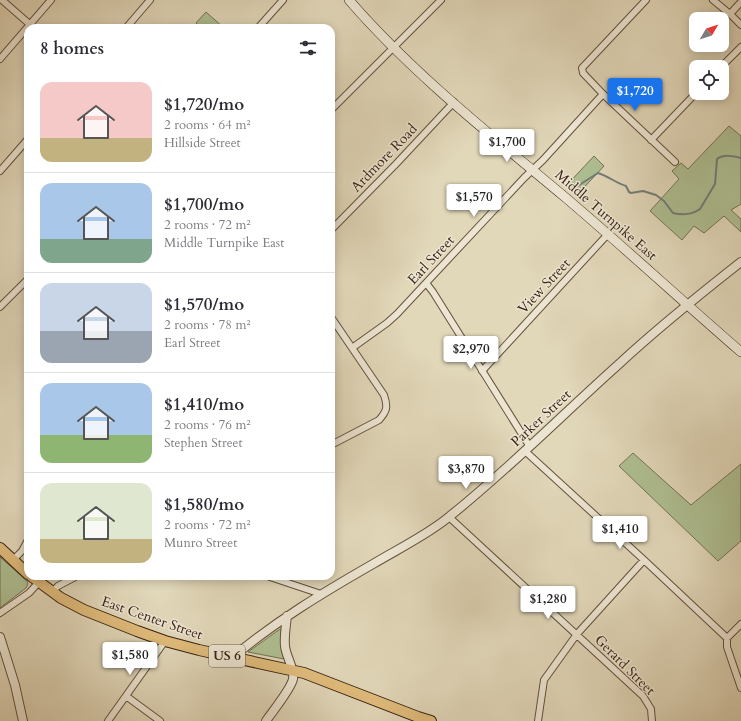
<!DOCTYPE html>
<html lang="en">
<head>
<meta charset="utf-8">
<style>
	body { margin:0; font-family:Cardo,serif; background:#f7f7f7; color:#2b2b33; height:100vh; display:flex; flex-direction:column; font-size:15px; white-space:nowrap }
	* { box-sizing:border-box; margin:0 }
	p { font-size:13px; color:#7c7c81 }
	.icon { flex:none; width:22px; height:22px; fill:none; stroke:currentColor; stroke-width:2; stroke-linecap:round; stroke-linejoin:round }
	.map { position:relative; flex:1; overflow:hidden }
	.drawer { position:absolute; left:24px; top:24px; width:311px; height:556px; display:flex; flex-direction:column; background:#fff; border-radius:12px; box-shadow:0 2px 10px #0003 }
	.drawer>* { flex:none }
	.needle { width:26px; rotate:51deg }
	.controls { position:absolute; left:689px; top:12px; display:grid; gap:8px }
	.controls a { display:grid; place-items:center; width:40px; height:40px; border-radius:8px; background:#fff; box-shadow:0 2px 10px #0003; font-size:20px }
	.price { position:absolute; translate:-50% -34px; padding:0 9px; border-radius:4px; background:#fff; color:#222; font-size:13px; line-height:26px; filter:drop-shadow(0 1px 2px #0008) }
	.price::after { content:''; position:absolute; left:50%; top:24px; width:12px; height:9px; margin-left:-6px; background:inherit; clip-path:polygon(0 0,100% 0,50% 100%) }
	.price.current { background:#1a73e8; color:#fff }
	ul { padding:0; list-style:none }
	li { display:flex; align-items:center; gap:12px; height:100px; padding:0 16px }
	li+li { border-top:1px solid #e1e1e2 }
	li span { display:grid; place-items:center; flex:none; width:112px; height:80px; border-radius:12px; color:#555 }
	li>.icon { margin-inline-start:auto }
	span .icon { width:48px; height:48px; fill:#fffc; stroke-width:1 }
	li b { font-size:17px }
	h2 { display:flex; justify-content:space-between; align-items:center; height:48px; padding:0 16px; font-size:17px }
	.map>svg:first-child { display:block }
</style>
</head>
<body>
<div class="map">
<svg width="741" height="721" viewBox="0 0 741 721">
	<rect width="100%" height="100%" fill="#e1d7b9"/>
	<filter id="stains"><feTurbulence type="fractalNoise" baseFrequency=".005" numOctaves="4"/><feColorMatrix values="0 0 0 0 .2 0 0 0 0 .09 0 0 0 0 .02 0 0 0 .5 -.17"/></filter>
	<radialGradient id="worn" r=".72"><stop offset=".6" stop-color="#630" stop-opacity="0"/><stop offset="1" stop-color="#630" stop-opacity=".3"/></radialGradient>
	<!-- green -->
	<path fill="#aebf92" stroke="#747152" d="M206,12l18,16h-23l-5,-5z
		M729,126l12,10v68l-10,6 10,9v13l-17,-16 -20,17 -10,-7 -12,14 -32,-29 29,-32 -7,-8 9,-8 7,6z
		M594,156l10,10 -27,29 -11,-9z
		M633,453l58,52 50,-41v77l-23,20 -99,-95z
		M0,557l27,24 1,3 -2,4 -26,20z
		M280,629h1v17l3,13 -36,-7z"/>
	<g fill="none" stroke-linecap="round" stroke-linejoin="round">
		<!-- stream -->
		<path stroke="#727c77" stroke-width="2" d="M576,187l22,-14c10,3 18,10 28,13l3,6 2,1 12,-2 13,4 8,6 9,12c9,2 19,2 27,-4l15,-25 2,-25c7,-5 16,-3 24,-1"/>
		<!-- minor casing -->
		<g stroke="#63503c" stroke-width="8">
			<path id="minor" d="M2,0l32,28
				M646,0l-64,68 1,5 20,21 72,68
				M713,0l17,14 11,11
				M730,14l11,-12
				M126,28l24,-28
				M258,28l25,-28
				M0,59l51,-59
				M721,67l20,-20
				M331,110l110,-110
				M651,140l45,-47
				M0,171l28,-32
				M331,230l65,-66 58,-62
				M426,283l7,9 97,155
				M0,307l28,-28
				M331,317l53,78c4,12 3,16 -5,25l-48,25
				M352,348l35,-25 10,-9 127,-136 19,-18 60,-66
				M482,371l126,-137
				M525,451l119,109 83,78
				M449,517l194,179 8,13 1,12
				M13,560l9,-9 6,-11
				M267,576l54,18
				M52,592l6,-6 19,-10
				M0,613l29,-20 10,-11
				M741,624l-14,14v9l14,41
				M126,696l34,25
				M108,721l57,-80
				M538,721l6,-41 33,-46 67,-74"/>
		</g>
		<!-- tertiary casing -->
		<g stroke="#63503c" stroke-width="10">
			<path id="tertiary" d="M0,637l15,48 8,36
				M233,657c43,-36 91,-65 140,-93 25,-15 56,-30 77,-48 59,-47 113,-102 169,-152 39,-36 80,-69 122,-102
				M266,721c6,-9 25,-32 27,-42 2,-10 -7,-22 -8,-33 -1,-10 1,-20 2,-30"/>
		</g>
		<!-- secondary casing -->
		<g stroke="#392313" stroke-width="10">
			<path id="secondary" d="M349,0c63,73 143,136 217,198 59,50 116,103 175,154"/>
		</g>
		<!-- primary casing -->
		<g stroke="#392313" stroke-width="12">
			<path id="primary" d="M0,548l28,26
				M31,576l30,22 23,12 53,21 28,10 34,9 105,23 114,44 13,4"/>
		</g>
		<!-- minor -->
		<use href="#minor" stroke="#ece5d2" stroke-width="6"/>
		<!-- tertiary -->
		<use href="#tertiary" stroke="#ece5d2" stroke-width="8"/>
		<!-- secondary -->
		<use href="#secondary" stroke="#ece5d2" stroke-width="9"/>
		<!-- primary -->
		<use href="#primary" stroke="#e0bc7c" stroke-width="10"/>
	</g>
	<g text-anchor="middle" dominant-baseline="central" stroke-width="3" stroke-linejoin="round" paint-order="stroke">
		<!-- shield labels -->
		<rect fill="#ece5d2" stroke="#6f5d4c" stroke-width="1" x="209" y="645" width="36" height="22" rx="3"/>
		<g font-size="13" font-weight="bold" fill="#392313">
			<text x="227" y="656">US 6</text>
		</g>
		<!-- street labels -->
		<g font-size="14" fill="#392313" stroke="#ece5d2">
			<text transform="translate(384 158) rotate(-46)">Ardmore Road</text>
			<text transform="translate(606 215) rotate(41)">Middle Turnpike East</text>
			<text transform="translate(431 260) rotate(-47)">Earl Street</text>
			<text transform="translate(544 286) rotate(-47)">View Street</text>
			<text transform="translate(541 418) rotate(-43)">Parker Street</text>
			<text transform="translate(152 618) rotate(19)">East Center Street</text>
			<text transform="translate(625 665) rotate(45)">Gerard Street</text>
		</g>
	</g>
	<rect width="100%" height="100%" filter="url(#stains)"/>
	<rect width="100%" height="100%" fill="url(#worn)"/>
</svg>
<div class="controls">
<a><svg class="needle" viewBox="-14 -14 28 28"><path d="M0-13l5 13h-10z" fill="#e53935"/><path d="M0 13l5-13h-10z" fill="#7c7c81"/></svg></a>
<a><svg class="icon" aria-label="locate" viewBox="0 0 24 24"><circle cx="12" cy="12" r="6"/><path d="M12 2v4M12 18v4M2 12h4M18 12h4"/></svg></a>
</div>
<b class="price current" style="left:635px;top:112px">$1,720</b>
<b class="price" style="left:507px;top:163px">$1,700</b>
<b class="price" style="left:474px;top:218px">$1,570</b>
<b class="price" style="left:471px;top:370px">$2,970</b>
<b class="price" style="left:466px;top:490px">$3,870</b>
<b class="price" style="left:620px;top:550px">$1,410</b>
<b class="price" style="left:548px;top:620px">$1,280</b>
<b class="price" style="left:130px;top:676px">$1,580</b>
<section class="drawer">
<h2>8 homes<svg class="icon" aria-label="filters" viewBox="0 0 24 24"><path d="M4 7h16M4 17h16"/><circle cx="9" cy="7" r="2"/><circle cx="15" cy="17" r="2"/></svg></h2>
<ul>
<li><span style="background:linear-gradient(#f6c9c9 70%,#c2b280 0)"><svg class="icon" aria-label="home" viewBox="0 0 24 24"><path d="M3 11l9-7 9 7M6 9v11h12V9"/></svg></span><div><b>$1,720/mo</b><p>2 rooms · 64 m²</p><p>Hillside Street</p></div></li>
<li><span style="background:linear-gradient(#a9c7e8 70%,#7fa58c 0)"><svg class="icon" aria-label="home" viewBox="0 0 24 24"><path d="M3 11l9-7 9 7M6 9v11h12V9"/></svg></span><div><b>$1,700/mo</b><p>2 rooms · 72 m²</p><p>Middle Turnpike East</p></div></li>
<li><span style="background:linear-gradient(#c9d6e8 60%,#9aa5b1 0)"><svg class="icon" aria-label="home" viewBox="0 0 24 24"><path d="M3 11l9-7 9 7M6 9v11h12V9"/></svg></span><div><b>$1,570/mo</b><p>2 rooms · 78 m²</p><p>Earl Street</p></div></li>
<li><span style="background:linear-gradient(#a9c7e8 65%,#8fb573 0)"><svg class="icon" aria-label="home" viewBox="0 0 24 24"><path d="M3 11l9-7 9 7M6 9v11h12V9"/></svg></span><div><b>$1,410/mo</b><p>2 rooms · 76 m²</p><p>Stephen Street</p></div></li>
<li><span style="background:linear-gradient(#dfe7d0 70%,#c2b280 0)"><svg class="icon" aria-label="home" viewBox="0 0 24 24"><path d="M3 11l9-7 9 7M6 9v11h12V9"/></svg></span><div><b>$1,580/mo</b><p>2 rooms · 72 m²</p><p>Munro Street</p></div></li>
</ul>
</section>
</div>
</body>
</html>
